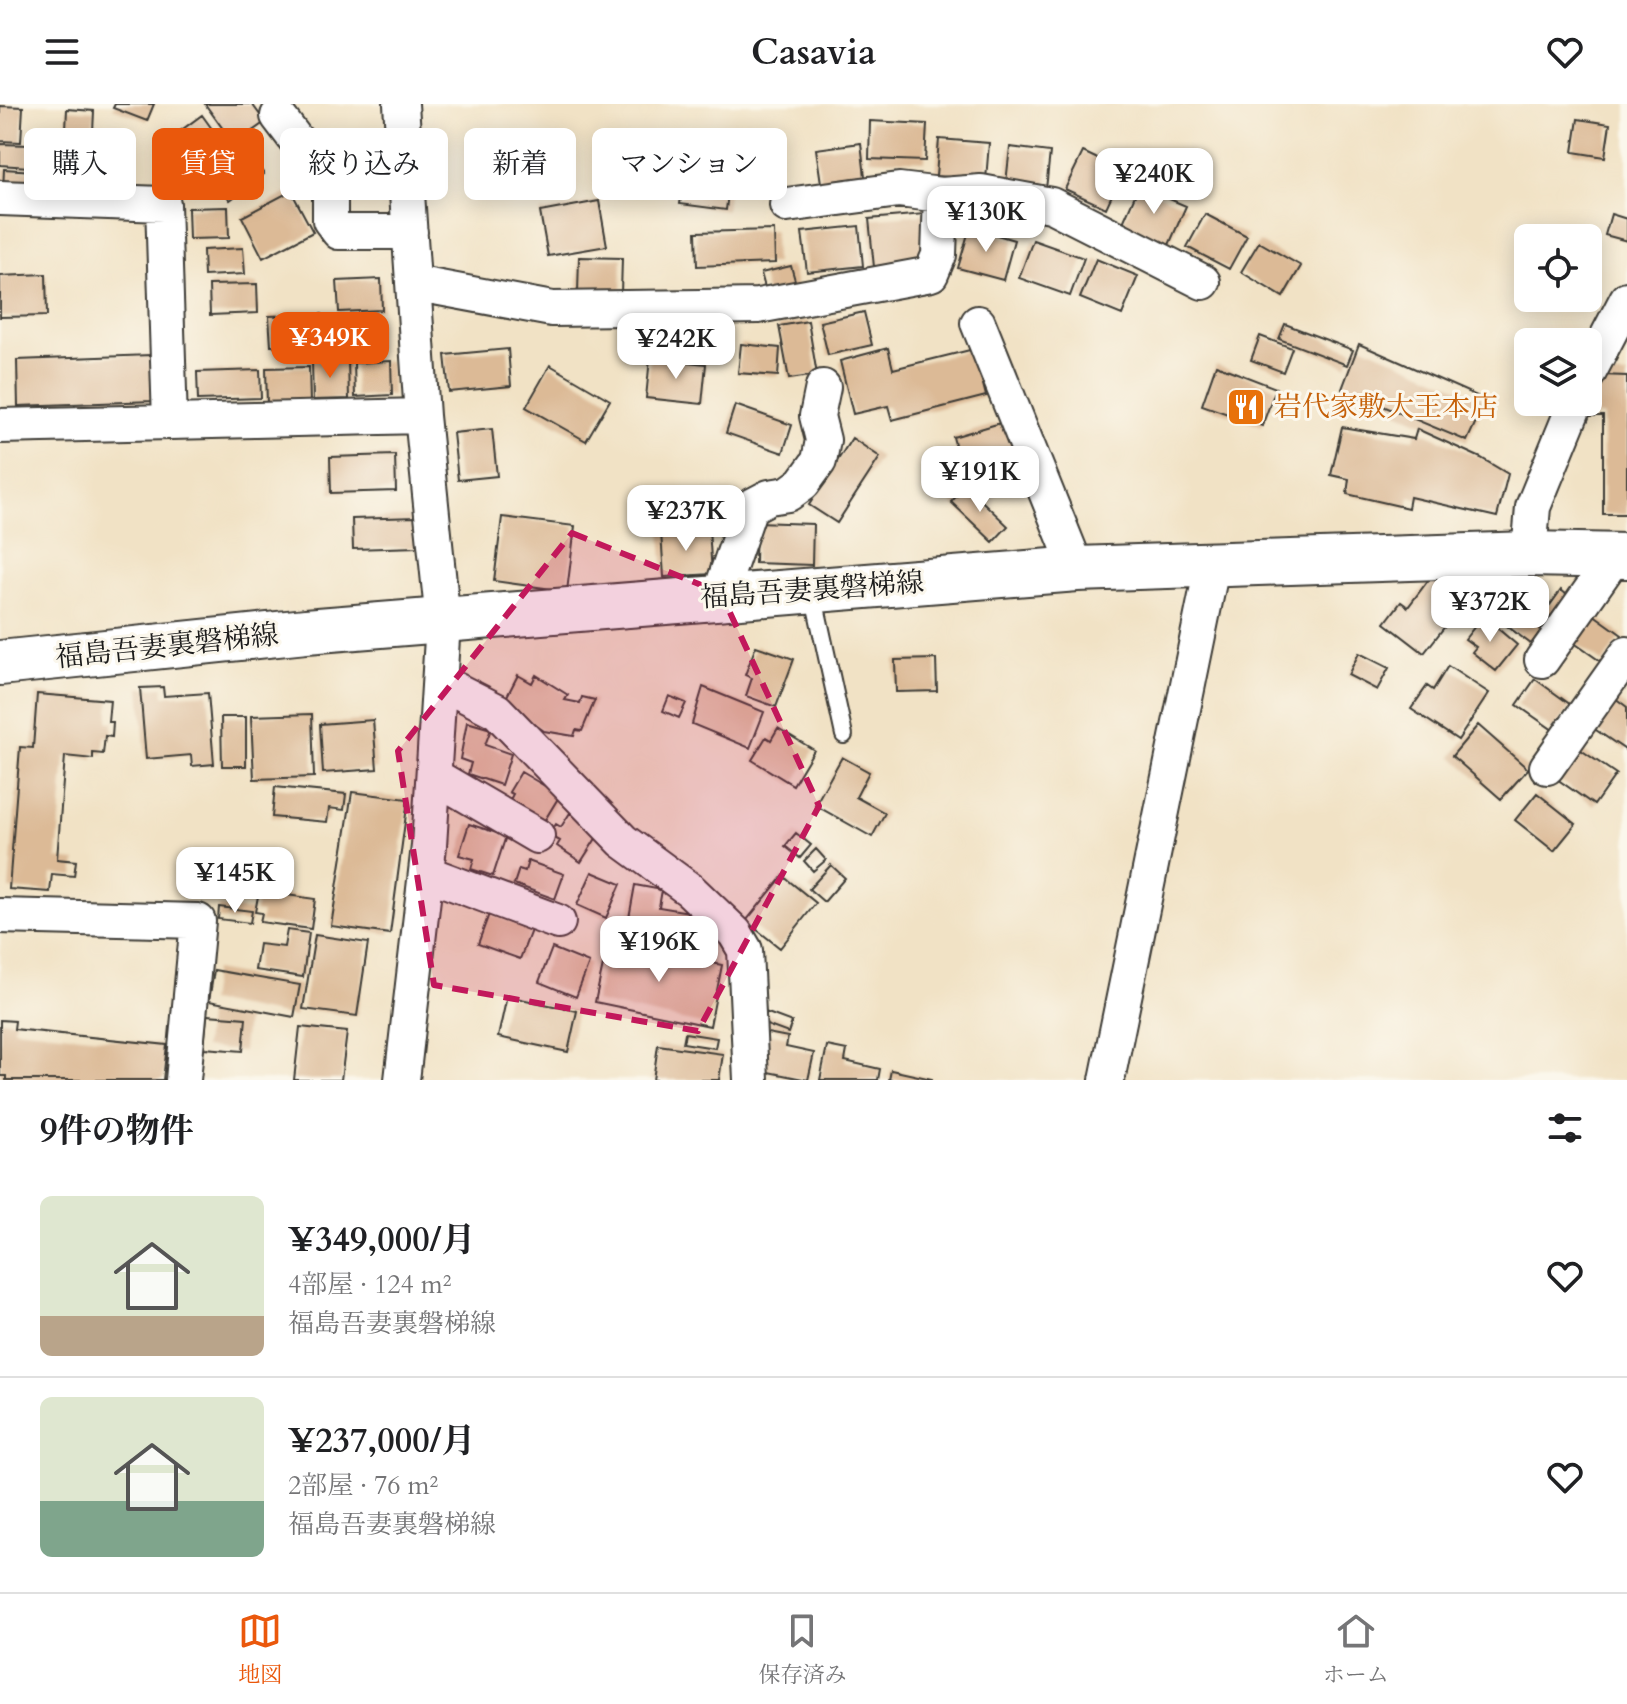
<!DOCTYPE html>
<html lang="ja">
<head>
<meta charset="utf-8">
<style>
	body { margin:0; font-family:Cardo,"Noto Serif JP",serif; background:#f2f2f2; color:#202124; height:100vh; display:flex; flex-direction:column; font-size:30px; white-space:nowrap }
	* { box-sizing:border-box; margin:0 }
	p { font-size:26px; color:#757577 }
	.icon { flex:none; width:44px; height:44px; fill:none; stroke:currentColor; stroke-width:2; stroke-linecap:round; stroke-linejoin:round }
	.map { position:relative; height:976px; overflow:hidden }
	.sheet { display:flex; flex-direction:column; background:#fff; flex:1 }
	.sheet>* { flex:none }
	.guide { position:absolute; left:24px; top:24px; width:800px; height:72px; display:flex; gap:16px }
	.buttons { position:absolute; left:1514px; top:120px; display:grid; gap:16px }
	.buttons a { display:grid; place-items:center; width:88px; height:88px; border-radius:12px; background:#fff; box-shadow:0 4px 20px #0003; font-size:40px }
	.price { position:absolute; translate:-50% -68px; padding:0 18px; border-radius:16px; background:#fff; color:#222; font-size:26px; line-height:52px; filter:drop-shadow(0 2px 4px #0008) }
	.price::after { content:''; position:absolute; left:50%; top:48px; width:24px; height:18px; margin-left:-12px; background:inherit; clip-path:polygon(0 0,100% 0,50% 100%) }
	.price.selected { background:#ea580c; color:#fff }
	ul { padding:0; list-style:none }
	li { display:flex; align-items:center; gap:24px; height:200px; padding:0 40px }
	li+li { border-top:2px solid #e0e0e0 }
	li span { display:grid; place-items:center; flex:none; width:224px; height:160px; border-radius:12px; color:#555 }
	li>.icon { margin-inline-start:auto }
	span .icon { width:96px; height:96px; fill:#fffc; stroke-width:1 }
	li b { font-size:34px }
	h2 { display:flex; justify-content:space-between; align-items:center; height:96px; padding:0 40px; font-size:34px }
	.tag { padding:0 28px; border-radius:12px; background:#fff; box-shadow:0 4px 20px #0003; font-size:28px; line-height:72px }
	.tag.selected { background:#ea580c; color:#fff }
	header { display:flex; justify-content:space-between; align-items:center; height:104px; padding:0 40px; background:#fff; font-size:36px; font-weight:700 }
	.dock { display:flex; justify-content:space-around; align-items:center; height:112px; border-top:2px solid #e0e0e0; background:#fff; font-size:22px; color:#757577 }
	.dock a { display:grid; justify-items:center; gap:4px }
	.dock .selected { color:#ea580c }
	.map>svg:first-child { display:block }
</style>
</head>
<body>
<header><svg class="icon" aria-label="menu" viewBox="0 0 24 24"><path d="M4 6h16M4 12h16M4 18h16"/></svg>Casavia<svg class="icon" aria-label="heart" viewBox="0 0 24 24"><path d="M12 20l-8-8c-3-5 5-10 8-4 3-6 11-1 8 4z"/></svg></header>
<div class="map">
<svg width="1627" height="976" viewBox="0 0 1627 976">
	<rect width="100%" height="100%" fill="#fbf7ec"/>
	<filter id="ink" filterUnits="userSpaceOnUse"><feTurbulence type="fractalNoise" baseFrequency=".0125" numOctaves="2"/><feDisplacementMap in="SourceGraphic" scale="16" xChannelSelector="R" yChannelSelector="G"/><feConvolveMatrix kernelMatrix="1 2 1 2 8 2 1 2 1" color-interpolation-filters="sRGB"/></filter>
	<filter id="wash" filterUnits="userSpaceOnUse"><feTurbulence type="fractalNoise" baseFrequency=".006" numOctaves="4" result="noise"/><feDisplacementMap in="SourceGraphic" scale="32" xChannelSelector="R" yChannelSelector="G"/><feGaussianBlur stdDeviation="1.8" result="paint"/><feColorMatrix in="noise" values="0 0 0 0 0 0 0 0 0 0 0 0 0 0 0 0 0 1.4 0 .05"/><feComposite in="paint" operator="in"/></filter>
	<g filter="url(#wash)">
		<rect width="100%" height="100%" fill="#f1e2c5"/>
		<g id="blocks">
			<!-- building -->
			<path fill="#dcba96" d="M115,0h39l-7,17 -34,-13z
				M205,0h47l13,18 -31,22z
				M0,2l23,1 -2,35 -21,-1z
				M67,5l27,2 -1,21 -27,-2z
				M202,11l23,32 -37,27 -24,-31z
				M1578,15l32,5 -5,33 -32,-5z
				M870,17l57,3 -2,37 -56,-2z
				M64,30l71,4 -3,44 -70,-4z
				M939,35l50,4 -3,37 -50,-4z
				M861,39l4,34 -44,6 -5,-34z
				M0,40l29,1v22l-29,-2z
				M1010,43l40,5 -4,37 -40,-6z
				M1083,48l40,19 -17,37 -41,-19z
				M252,54l12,16 -34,26 -12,-16z
				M4,65l30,2 -1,22 -30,-2z
				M685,67l45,6 -4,33 -46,-6z
				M1139,82l47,20 -17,39 -47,-20z
				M291,87l22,41 -50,26 -21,-41z
				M599,97l8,45 -59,10 -8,-44z
				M228,103l1,31 -40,1 -1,-31z
				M924,110l4,47 -54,6 -5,-48z
				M1205,110l42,22 -18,33 -42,-22z
				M1611,110l16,5v22l-22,-6z
				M859,122l4,40 -56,6 -5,-40z
				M970,123l44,13 -11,40 -45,-12z
				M774,126l1,33 -78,3 -1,-34z
				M1033,136l51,18 -14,38 -51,-18z
				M1259,138l42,24 -18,31 -42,-25z
				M243,144l2,26 -41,2 -1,-26z
				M579,153l43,1 -1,36 -43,-1z
				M1096,155l42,17 -16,39 -42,-17z
				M791,162l7,25 -30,8 -7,-26z
				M46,170l1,42 -47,1v-41z
				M381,175l1,31 -43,2 -2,-31z
				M257,180l1,29 -48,2 -1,-30z
				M864,208l8,33 -44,10 -8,-33z
				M322,210l1,30 -52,2 -2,-30z
				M808,217l9,54 -28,4 -10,-53z
				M1285,220l68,26 -6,15 -68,-26z
				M1260,232l32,12 -9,24 -32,-12z
				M741,240l39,4 -2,28 -40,-3z
				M1359,240l127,56 -19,41 -125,-52z
				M888,244l5,21 81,-20 12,47 -94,24 -4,-14 -35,8 -13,-53z
				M508,245l3,37 -62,6 -4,-37z
				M151,251l2,46 -135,5 -1,-46z
				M650,254l56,6 -4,40 -56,-6z
				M348,256l1,39 -36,1 -1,-39z
				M391,257l1,34 -37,2 -1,-34z
				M550,261l60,35 -24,41 -60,-34z
				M1216,261l60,23 -14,38 -60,-21z
				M309,263l1,36 -43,1 -1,-36z
				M260,266l1,28 -63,2 -1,-28z
				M1599,271l28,1v138h-24v-98h-17z
				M735,301l57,20 -9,28 -57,-20z
				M1007,317l11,41 -54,15 -11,-40z
				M1342,323l72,12 3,-10 64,29 27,16 -11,43 -87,-20 -2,11 -61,-14 2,-15 -18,-4z
				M492,325l5,47 -39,4 -5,-47z
				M852,334l28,19 -43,66 -28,-18z
				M395,351l1,36 -65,2 -1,-36z
				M966,382l42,40 -15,16 -42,-40z
				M417,413l1,30 -65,2 -1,-30z
				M502,413l73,9 -8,65 -73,-10z
				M756,418l57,2 -1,41 -57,-2z
				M709,425l3,45 -48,3 -3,-45z
				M1433,470l19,14 9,-11 14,11 -51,65 -39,-30 16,-21 7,5z
				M1525,483l25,18 11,-15 6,5 -36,49 -44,-33 12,-17 14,10z
				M1590,508l32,23 -19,28 -33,-23z
				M1483,512l34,29 -21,26 -24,-19 4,-5 -11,-8z
				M756,542l38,13 -18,48 -30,-11 6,-18 -7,-3z
				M1359,549l30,15 -12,22 -29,-15z
				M936,555l1,32 -41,1 -1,-32z
				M1448,562l41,27 -31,47 -47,-31 16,-23 6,4z
				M518,571l14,8 4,-8 32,20 -3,5 15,3 2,-6 13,3 -13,31 -6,-1 -2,6 -30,-5 -40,-29z
				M1535,575l36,26 -18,25 -36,-25z
				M163,583l1,9 44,-3 6,71 -22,2 -1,-11 -45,4 -6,-71z
				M703,583l61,25 -14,36 -58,-24z
				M37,590l73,6 -2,22h5l-1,15 -7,-1 -2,18 -10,-1v6l-28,-3 -8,103 19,2 -2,15 -22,-2 -2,18 -41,-3 11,-142 13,1z
				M669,592l17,7 -7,15 -16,-7z
				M1615,594l12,9v44l-34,-23z
				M312,610l2,63 -60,2 -3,-63z
				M221,613h25v49h-24z
				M373,616l4,49 -54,4 -3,-49z
				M467,618l24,7 -6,16 26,9 -10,31 -33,-11 3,-11 -11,-4z
				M1478,621l50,44 -27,30 -49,-43z
				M778,624l36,22 -21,35 -41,-25 14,-23 5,3z
				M1578,644l38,26 -22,31 -37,-26z
				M842,653l27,15 -13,25 29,16 -13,24 -57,-32z
				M521,668l39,23 -17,28 -34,-21 4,-8 -4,-2z
				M275,683l71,7 -2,16 -15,-2 -2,14 -55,-5z
				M352,688l56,7 -18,135 -59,-8z
				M1537,689l39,31 -22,27 -39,-31z
				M570,709l30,19 -19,30 -24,-16 3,-5 -11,-6 7,-11 5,3z
				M469,720l37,12 -13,40 -22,-7 3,-10 -15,-4z
				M796,729l15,12 -11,13 -15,-12z
				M816,745l10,11 -13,11 -9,-10z
				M528,757l36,13 -9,25 -41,-15 5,-15 6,2z
				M831,761l14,13 -21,24 -15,-13z
				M592,768l29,12 -15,34 -29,-13z
				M783,772l33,27 -36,45 -34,-27z
				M635,781l27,5 -3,17 36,6 -2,12 -7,-1 -2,14 -57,-9z
				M259,787l56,8 -4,30 -51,-7 2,-9 -7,-1z
				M219,803l33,4 -2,12 -32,-4z
				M489,810l42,16 -11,29 -42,-15z
				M287,826l22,3 -6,44 -48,-7 4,-26 25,3z
				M315,831l53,8 -11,73 -54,-7z
				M608,838l114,23 -12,61 -115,-24z
				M552,844l37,15 -13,34 -37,-15z
				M214,866l86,15 -6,32 -85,-16z
				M507,892l70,15 -9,41 -70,-15z
				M765,908l27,10 -4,11 -27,-10z
				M207,911l39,3 -3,33 -39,-3z
				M0,916l15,1 -1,8 153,16 -4,35h-157v-4h-6z
				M300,923l47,5 -6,48h-47z
				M762,928l26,5 -2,10 28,6 -6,27 -45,-9z
				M685,929l32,5 -2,10 -32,-5z
				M658,941l65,9 -4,26h-66z
				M827,942l20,4 -2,11 35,8 -2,11h-58z
				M891,966l41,9v1h-43z"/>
		</g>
	</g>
	<g filter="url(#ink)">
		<use href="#blocks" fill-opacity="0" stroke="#3c3a35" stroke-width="2"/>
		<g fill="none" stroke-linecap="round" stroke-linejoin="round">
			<!-- service casing -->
			<g stroke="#3c3a35" stroke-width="20">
				<path id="service" d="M813,489l31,142"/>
			</g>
			<!-- minor casing -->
			<g stroke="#3c3a35" stroke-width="38">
				<path id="minor" d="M401,0l21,312 21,206 -14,224 -27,234
					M278,12l52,69v35l9,12h71
					M0,94l163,6 7,218
					M787,101l112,-15 42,5 40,-3 70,13 152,77
					M413,179l139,26 148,-2 58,-1 173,-32 8,-19 2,-60
					M978,219l99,246
					M1588,270l39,-75
					M0,322l422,-10
					M1529,450l4,-47 43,-105
					M719,493l31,-90 19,-10 19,-3 15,-11 16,-22 4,-21 -6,-24 6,-29
					M1542,556l73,-104
					M440,578l57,29 126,130 67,49 45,43 10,17 6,130
					M1547,663l80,-113
					M434,672l103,60
					M426,769l132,49
					M0,812l198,5 -15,159
					M1107,976l105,-513"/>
			</g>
			<!-- primary casing -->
			<g stroke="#3c3a35" stroke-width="48">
				<path id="primary" d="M0,559l306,-32 771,-62 452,-15 98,2"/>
			</g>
			<!-- service -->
			<use href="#service" stroke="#fff" stroke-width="16"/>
			<!-- minor -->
			<use href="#minor" stroke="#fff" stroke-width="34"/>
			<!-- primary -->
			<use href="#primary" stroke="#fff" stroke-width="44"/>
		</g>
	</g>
	<!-- marked area -->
	<path fill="#c2185b" fill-opacity="0.2" stroke="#c2185b" stroke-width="6" stroke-dasharray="16 10" stroke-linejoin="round" d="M572,429l149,60 98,213 -121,225 -264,-46 -36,-234z"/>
	<!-- icons -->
	<defs>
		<g id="restaurant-square" transform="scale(2)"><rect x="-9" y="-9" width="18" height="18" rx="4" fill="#e8710a" stroke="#fbf7ec"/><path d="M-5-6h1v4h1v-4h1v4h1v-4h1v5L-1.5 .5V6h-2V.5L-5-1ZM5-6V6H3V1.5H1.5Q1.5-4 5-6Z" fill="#fff"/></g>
	</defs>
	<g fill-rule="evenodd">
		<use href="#restaurant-square" x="1246" y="303"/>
	</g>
	<g text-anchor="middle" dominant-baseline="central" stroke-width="6" stroke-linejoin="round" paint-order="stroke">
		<!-- food labels -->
		<g font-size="28" fill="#c56008" stroke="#fbf7ec" text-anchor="start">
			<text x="1274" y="303">岩代家敷大王本店</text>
		</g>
		<!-- street labels -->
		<g font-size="28" fill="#1c1c1c" stroke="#fbf7ec">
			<text transform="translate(812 486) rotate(-4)">福島吾妻裏磐梯線</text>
			<text transform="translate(167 542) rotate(-6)">福島吾妻裏磐梯線</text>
		</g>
	</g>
</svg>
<div class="buttons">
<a><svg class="icon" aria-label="locate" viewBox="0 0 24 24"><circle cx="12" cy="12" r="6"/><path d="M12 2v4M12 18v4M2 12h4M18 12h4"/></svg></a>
<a><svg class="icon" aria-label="layers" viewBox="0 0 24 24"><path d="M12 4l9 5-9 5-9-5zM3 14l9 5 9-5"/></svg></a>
</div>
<b class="price" style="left:1154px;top:112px">¥240K</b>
<b class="price" style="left:986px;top:150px">¥130K</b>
<b class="price selected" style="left:330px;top:276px">¥349K</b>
<b class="price" style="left:676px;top:277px">¥242K</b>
<b class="price" style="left:980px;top:410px">¥191K</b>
<b class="price" style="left:686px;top:449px">¥237K</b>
<b class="price" style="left:1490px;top:540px">¥372K</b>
<b class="price" style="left:235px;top:811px">¥145K</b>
<b class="price" style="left:659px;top:880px">¥196K</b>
<div class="guide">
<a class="tag">購入</a>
<a class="tag selected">賃貸</a>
<a class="tag">絞り込み</a>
<a class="tag">新着</a>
<a class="tag">マンション</a>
</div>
</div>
<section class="sheet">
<h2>9件の物件<svg class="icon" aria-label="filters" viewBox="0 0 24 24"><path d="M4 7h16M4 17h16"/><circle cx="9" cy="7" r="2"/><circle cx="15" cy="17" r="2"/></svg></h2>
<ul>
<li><span style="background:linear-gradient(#dfe7d0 75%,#b9a48a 0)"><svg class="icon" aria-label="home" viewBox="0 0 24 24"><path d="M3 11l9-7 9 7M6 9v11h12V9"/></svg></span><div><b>¥349,000/月</b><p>4部屋 · 124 m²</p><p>福島吾妻裏磐梯線</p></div><svg class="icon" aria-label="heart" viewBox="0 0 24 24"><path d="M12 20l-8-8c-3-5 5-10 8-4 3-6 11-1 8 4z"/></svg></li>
<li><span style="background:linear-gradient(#dfe7d0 65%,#7fa58c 0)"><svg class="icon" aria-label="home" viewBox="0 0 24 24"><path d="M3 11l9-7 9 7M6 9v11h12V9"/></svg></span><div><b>¥237,000/月</b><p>2部屋 · 76 m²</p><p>福島吾妻裏磐梯線</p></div><svg class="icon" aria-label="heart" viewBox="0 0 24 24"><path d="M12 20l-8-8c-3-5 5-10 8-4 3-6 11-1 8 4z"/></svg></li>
</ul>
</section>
<nav class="dock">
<a class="selected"><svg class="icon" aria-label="map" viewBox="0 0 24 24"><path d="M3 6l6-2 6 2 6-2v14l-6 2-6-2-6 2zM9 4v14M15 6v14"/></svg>地図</a>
<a><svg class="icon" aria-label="saved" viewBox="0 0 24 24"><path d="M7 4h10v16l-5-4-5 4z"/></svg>保存済み</a>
<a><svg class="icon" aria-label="home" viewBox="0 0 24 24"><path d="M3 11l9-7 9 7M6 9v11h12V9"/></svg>ホーム</a>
</nav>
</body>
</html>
